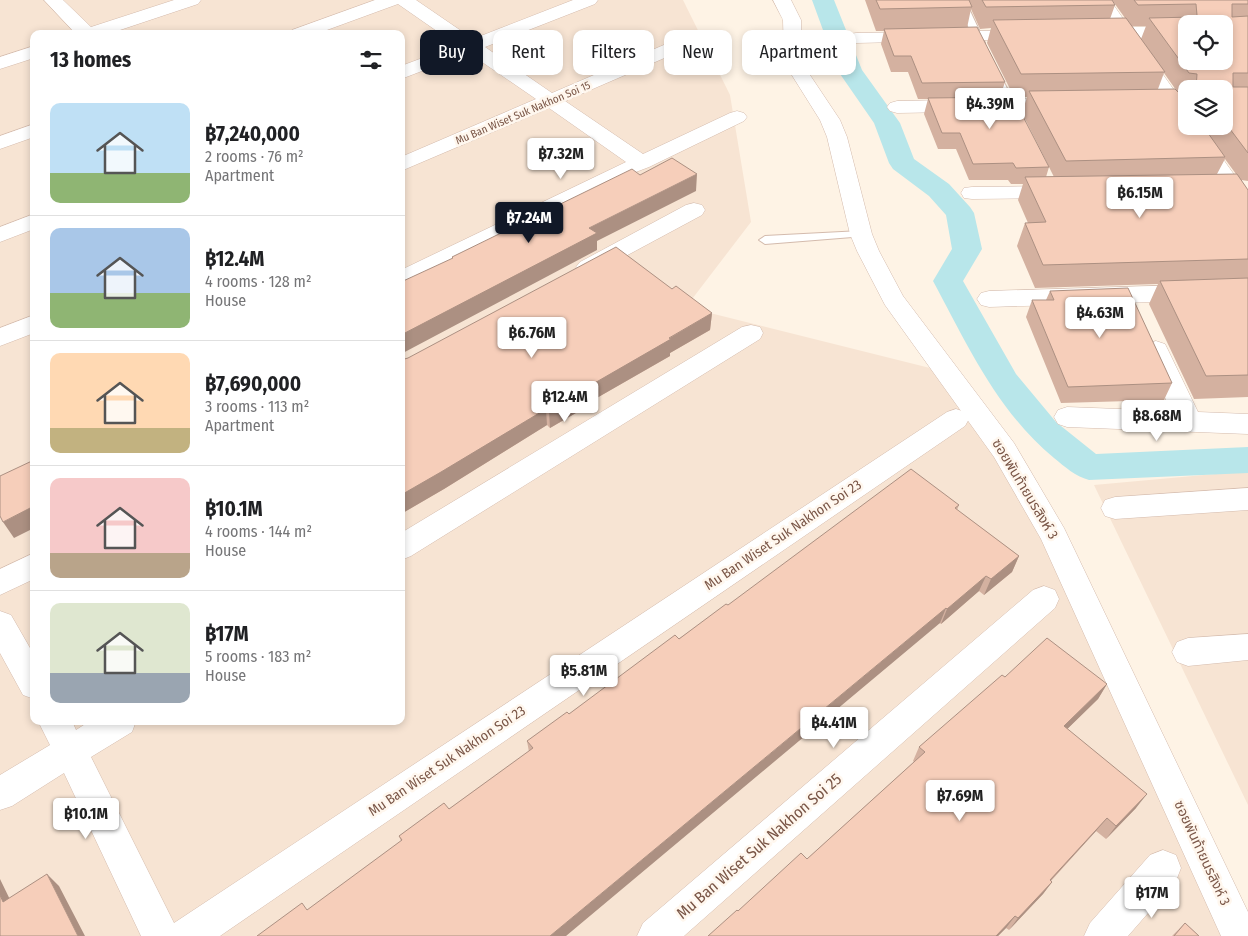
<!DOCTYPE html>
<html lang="en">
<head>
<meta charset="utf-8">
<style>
	body { margin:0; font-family:"Fira Sans Condensed","Noto Sans Thai",sans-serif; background:#f2f2f2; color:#202124; height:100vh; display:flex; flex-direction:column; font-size:19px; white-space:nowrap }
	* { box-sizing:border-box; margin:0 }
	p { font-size:16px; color:#757577 }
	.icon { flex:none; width:28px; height:28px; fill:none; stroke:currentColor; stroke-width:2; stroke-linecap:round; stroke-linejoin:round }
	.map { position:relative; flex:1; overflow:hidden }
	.panel { position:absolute; left:30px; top:30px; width:375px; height:695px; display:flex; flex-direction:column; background:#fff; border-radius:10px; box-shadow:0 2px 8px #0003 }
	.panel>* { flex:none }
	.guide { position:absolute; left:420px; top:30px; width:475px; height:45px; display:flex; gap:10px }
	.fabs { position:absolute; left:1178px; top:15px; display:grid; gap:10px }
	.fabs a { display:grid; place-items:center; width:55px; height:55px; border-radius:10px; background:#fff; box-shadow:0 2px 8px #0003; font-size:25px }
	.price { position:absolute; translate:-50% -42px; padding:0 11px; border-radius:5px; background:#fff; color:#222; font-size:16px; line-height:32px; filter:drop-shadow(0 1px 2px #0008) }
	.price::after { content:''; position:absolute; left:50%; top:30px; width:15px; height:11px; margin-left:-8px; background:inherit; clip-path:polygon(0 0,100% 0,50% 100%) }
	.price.current { background:#111827; color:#fff }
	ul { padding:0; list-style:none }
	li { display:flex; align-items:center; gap:15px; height:125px; padding:0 20px }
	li+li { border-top:1px solid #e0e0e0 }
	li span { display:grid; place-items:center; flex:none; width:140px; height:100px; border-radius:10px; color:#555 }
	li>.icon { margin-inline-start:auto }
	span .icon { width:60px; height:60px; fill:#fffc; stroke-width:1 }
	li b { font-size:21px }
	h2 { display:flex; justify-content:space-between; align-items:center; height:60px; padding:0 20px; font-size:21px }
	.tag { padding:0 18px; border-radius:10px; background:#fff; box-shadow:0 2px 8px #0003; font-size:18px; line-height:45px }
	.tag.current { background:#111827; color:#fff }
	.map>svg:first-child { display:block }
</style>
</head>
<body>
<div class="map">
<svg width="1248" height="936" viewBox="0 0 1248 936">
	<rect width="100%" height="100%" fill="#fef3e5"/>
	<!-- residential -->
	<path fill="#f7e4d3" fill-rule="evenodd" d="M0,0h683l47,95 21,127 -65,85 248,62 59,76 88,170 143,321h-1224zM34,34h367v687h-367z
		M1248,471v334l-154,-320z"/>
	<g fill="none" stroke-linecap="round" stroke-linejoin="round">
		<!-- canal -->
		<path fill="#b8e6ea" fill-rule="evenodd" d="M812,0h22l28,70 38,53 14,36 35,25 21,23 4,6 8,36 -19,32 53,93 40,48 40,32 152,-7v26l-159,7c-14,-4 -24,-13 -35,-22 -57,-47 -87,-114 -121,-177l19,-32 -6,-34 -17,-19 -36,-27 -4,-6 -15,-40 -36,-52z"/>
		<!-- service casing -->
		<g stroke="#d4bbad" stroke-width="2">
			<path id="service" d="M957,0h8l20,43 -2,2 -3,1 -5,-3z
				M995,71l5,3 19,39 -1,2 -4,1 -5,-3 -19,-39z
				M861,231l6,3 -2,2 -100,8 -6,-4 6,-4z"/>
		</g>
		<!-- minor casing -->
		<g stroke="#d4bbad" stroke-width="1">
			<path id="minor" d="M44,0h19l28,27 83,-27h27l-3,4 -90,30h-32z
				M375,0h41l57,39 100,-39h25l-3,4 -110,43 67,46 142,-61 6,-1 6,1 3,4 -3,4 -141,61 78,53 87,-41 7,-2 7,2 3,4 -3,4 -95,46 -21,8 -219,109 -8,2v-16l225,-108 -77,-54 -148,63v-14l135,-58 -67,-46 -68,26v-13l56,-21 -59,-41 -82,30h-27l3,-4z
				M1092,0h18l19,27h57v10l-49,1 49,69v19h3l-10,-1 -60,-87 -25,-1 -3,-4 3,-4 17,-2z
				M1027,30l6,1 3,4 -3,4 -177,4 -6,-1 -3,-4 3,-4 6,-1z
				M34,46v12l-34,11v-12z
				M1063,98l7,2 3,4 -3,4 -7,2 -166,3 -7,-2 -3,-4 3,-4 7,-2z
				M34,124v13l-34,12v-13z
				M1198,132l7,2 43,60v23l-8,-2 -52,-77 3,-4z
				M1058,186l8,1 3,5 -3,5 -8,1 -86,1 -8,-1 -3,-5 3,-5 8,-1z
				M694,203l8,2 3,5 -3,5 -106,57 -8,2 -8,-2 -4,-5 4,-5 106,-57z
				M34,214v15l-34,13v-15z
				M1248,283v16l-259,8 -8,-2 -4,-6 4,-6 8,-2z
				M34,315v18l-34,13v-18z
				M751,325l9,2 3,6 -3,6 -349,217 -10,4v-27l341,-206z
				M1156,341l9,3 3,6 30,62 50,2v20l-181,-7 -9,-3 -4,-7 4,-7 9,-3 104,4 -27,-61 3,-6z
				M956,409l9,3 4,7 -4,7 -745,510h-79l-77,-163 -52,33 -12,4v-35l50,-30 -12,-24h34l4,9 14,-9h46l-4,11 -41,25 83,166 773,-511z
				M1248,488v22l-133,9 -10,-3 -4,-8 4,-8 10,-3z
				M34,553v26l-34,16v-26z
				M1044,586l11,4 4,9 -4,9 -371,328h-47l6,-13 390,-333z
				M0,611l11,4 23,40v44l-11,-4 -23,-42z
				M1248,634v26l-60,6 -11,-4 -5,-10 5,-10 11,-4z
				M1163,850l13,5 5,13 -5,13 -48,55h-44l6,-13 60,-68z"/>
		</g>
		<!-- tertiary casing -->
		<g stroke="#d4bbad" stroke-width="1">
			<path id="tertiary" d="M773,0h18l10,20 1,35 4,14 34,51 7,17 25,97 7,17 24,45 111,147 50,85 184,384v24h-27l-180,-397 -47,-82 -109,-152 -28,-54 -7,-17 -23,-97 -7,-17 -32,-51 -4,-14 -1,-35z"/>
		</g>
		<!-- service -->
		<use href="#service" fill="#fff" fill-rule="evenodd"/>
		<!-- minor -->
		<use href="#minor" fill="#fff" fill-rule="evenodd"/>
		<!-- tertiary -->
		<use href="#tertiary" fill="#fff" fill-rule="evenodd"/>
	</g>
	<!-- wall -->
	<path fill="#d4b1a0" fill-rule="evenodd" d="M865,0h247l3,5 -5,14 15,-1 -13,-18h136v181l-7,-1 7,10v207l-54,2 -45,-95 9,-20 -123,4 -18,-42 8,-23h3l-10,-23 5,-16h-12l-3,-4h-39l-13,-31h-18l-14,-35 4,-15h-10l-10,-27h-17l-10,-28 3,-13h-8zM971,9l9,20 11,-1 -4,15 27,54h13l-5,16 32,64h-8l3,-10 -49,-70 5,-15 -38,-54zM1132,26h14l-5,13zM1164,73l12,17 -18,-1zM1186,89h38v37h-38l-5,-31 5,1zM1225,159l11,15h-19z
		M672,289l40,24 -2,17 -40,23v3l-89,51v3l-31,18 -3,-3 -103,64 -43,25v-154z
		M1050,291l122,92 -8,17 -103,3 -35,-86 6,-17h14z
		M959,505l-2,5 62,46 -7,16 -28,23 -5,-4 -38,33 -1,-1 -539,218 -2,-5 50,-27 80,-57 -2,-11 42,-27 159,-109z
		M1005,677l102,7 -9,15 -31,30 69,79 -30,31 -10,-8 -45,50 1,1 -9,12 -34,36 -3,-2 -8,8h-290l99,-77 107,-97 -1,-1 6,-14z
		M1185,923l14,13h-27z"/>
	<!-- shaded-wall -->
	<path fill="#ac9082" d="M697,174l-1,17 -99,50v9l-196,104v-19l188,-107z
		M712,313l-2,17 -40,23v3l-89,51v3l-31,18 -1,-17 30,-19z
		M546,409l1,16 -103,64 -43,25v-19z
		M34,506v22l-20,10 -11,-16z
		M1019,556l-7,16 -28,23 7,-16z
		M986,576l-7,15 -38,33 6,-15z
		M946,608l-6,15 -374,313h-16z
		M1107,684l-9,15 -43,42 9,-15z
		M1147,794l-11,14 -30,31 10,-13z
		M1107,818l-11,13 -56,61 10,-12z
		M47,874l12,12 26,50h-7z
		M0,879l17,35 -14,-12 -3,-7z
		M1052,882l-9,12 -34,36 9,-12z
		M1015,916l-9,12 -8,8h-2z"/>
	<!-- building -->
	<path fill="#f6ceba" stroke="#ac9082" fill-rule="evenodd" d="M876,0h93l3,7 -92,2z
		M982,0h130l3,5 -129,2z
		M1134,0h114v4h-16v13l16,-1v57h-15v14h15v66l-24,-32v-32h-28l1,-15 -8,-1 -40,-55 46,-1 2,-2 -1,-11 -58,1zM1186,24h38v37h-38z
		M1126,18l39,54 -144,2 -28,-54z
		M977,27l28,55 -83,1 -11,-27h-17l-10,-27z
		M1175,89l7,7 4,2v28h17l22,31 -159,4 -37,-70z
		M1013,97l36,70 -33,1 -3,-5 -40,1 -13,-31h-18l-14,-35z
		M672,158l25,16 -108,54 8,5 -196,102v-53l52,-24 -1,-1 180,-88 8,6z
		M1237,174l11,16v69l-205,6 -18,-42 21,-1 -21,-45z
		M616,247l56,42 4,-3 36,27 -43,25 2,1 -92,53 1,1 -31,18 -3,-2 -105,63 -40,23v-135l7,-2z
		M1248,278v97l-42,1 -46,-95z
		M1128,288l44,95 -104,4 -36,-87h22l-4,-9z
		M34,460v46l-31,16 -3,-6v-40z
		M911,469l48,36 -4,3 64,48 -28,23 -5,-3 -39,33 -1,-1 -396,328h-293l45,-33 5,7 95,-70 -3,-4 45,-33 5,6 84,-61 -6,-7 40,-29 2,2 106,-79 4,4 47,-35 2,1z
		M1047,638l60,46 -43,42 83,68 -31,32 -9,-8 -57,62 2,2 -34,36 -3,-2 -19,20h-288l29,-26 1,1 63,-58 6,6 118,-107 -6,-5 83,-72 3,2z
		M47,874l31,62h-78v-41l3,7z
		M1185,923l14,13h-25z"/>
	<g text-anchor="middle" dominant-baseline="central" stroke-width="5" stroke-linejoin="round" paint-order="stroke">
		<!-- far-street labels -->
		<g font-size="11" fill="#7a5647" stroke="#fff7ee">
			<text transform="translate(523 113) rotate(-23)">Mu Ban Wiset Suk Nakhon Soi 15</text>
		</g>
		<!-- street labels -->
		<g font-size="14" fill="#7a5647" stroke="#fff7ee">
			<text transform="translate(1025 489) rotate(59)">ซอยพันท้ายนรสิงห์ 3</text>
			<text transform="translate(783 535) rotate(-34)">Mu Ban Wiset Suk Nakhon Soi 23</text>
			<text transform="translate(447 761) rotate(-34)">Mu Ban Wiset Suk Nakhon Soi 23</text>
			<text transform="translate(1202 853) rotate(65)">ซอยพันท้ายนรสิงห์ 3</text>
		</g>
		<!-- near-street labels -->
		<g font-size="16" fill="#7a5647" stroke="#fff7ee">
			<text transform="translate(759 846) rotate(-41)">Mu Ban Wiset Suk Nakhon Soi 25</text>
		</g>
	</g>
</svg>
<div class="fabs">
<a><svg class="icon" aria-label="locate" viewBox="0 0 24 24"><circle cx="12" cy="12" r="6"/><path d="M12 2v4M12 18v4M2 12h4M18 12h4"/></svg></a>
<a><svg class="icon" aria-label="layers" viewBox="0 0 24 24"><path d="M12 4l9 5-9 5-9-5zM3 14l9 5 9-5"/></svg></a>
</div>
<b class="price" style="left:990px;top:130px">฿4.39M</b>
<b class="price" style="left:561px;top:180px">฿7.32M</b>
<b class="price" style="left:1140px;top:219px">฿6.15M</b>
<b class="price current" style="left:529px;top:244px">฿7.24M</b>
<b class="price" style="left:1100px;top:339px">฿4.63M</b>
<b class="price" style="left:532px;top:359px">฿6.76M</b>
<b class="price" style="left:565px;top:423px">฿12.4M</b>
<b class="price" style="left:1157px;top:442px">฿8.68M</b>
<b class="price" style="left:584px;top:697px">฿5.81M</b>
<b class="price" style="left:834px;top:749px">฿4.41M</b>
<b class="price" style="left:960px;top:822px">฿7.69M</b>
<b class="price" style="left:86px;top:840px">฿10.1M</b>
<b class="price" style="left:1152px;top:919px">฿17M</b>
<div class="guide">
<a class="tag current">Buy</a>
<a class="tag">Rent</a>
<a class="tag">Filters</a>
<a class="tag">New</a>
<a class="tag">Apartment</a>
</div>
<section class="panel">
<h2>13 homes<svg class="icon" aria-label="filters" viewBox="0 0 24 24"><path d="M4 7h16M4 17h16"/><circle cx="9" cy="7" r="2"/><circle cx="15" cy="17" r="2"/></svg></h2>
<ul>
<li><span style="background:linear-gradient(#bfe0f5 70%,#8fb573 0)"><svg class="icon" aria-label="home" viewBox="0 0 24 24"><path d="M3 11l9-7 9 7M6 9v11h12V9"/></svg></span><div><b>฿7,240,000</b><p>2 rooms · 76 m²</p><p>Apartment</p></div></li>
<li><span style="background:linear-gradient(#a9c7e8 65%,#8fb573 0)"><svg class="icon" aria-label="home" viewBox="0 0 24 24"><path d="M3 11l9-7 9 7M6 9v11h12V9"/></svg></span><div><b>฿12.4M</b><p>4 rooms · 128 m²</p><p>House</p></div></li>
<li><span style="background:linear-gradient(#ffd9b3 75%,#c2b280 0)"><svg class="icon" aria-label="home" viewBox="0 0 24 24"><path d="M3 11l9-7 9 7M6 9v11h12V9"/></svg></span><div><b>฿7,690,000</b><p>3 rooms · 113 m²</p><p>Apartment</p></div></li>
<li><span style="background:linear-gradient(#f6c9c9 75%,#b9a48a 0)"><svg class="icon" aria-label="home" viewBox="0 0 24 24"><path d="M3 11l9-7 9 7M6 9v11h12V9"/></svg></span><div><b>฿10.1M</b><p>4 rooms · 144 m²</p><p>House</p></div></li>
<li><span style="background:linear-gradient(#dfe7d0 70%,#9aa5b1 0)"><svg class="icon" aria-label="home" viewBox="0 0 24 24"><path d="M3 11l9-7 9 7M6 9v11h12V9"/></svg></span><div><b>฿17M</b><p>5 rooms · 183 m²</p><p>House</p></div></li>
</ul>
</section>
</div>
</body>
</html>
